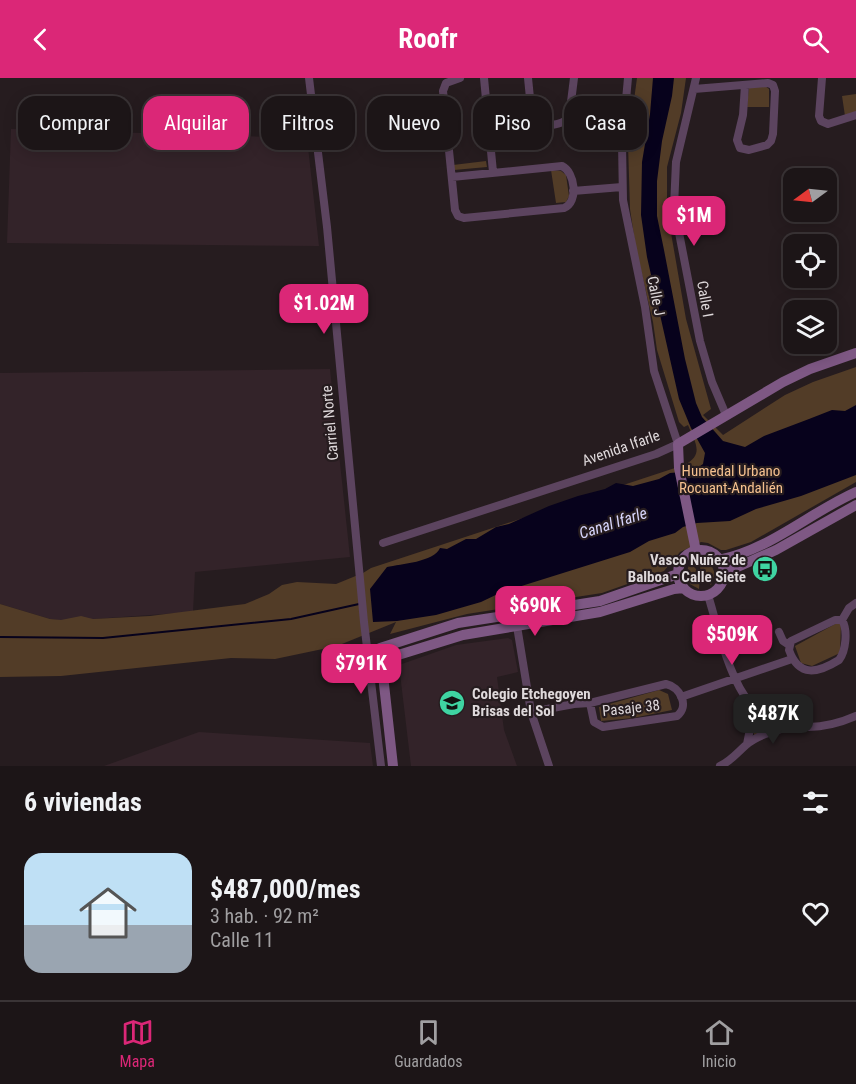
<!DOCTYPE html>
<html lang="es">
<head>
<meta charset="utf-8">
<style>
	body { margin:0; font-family:"Roboto Condensed",sans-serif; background:#251e20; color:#f1f3f6; height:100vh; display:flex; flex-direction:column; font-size:22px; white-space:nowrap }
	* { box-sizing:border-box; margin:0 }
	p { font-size:20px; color:#a09fa1 }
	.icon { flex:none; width:33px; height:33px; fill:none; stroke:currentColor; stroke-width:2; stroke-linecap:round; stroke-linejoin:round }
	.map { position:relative; height:688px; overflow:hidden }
	.panel { display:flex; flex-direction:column; background:#1c1517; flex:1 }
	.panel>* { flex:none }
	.guide { position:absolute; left:18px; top:18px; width:820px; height:54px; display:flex; gap:12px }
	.needle { width:39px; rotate:255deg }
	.fabs { position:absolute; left:783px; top:90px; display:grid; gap:12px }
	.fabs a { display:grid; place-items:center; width:54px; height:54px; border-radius:12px; background:#1c1517; box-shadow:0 3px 15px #0003,0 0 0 2px #3a3436; font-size:30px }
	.price { position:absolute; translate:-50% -51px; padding:0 14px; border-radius:12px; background:#db2777; color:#fff; font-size:20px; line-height:39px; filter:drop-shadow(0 2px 3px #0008) }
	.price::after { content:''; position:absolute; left:50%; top:36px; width:18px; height:14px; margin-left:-9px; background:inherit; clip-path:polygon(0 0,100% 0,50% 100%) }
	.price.current { background:#222; color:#fff }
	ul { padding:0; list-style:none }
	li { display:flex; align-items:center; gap:18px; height:150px; padding:0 24px }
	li+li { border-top:2px solid #3a3436 }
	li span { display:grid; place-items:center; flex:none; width:168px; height:120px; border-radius:18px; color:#555 }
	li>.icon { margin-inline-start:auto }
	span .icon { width:72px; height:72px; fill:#fffc; stroke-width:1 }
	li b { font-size:26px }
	h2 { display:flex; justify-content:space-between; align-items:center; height:72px; padding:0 24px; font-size:26px }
	.pill { padding:0 21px; border-radius:18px; background:#1c1517; box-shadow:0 3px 15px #0003,0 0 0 2px #3a3436; font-size:21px; line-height:54px }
	.pill.current { background:#db2777; color:#fff }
	header { display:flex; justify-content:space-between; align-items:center; height:78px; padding:0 24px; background:#db2777; color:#fff; font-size:27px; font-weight:700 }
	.tab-bar { display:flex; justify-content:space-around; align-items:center; height:84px; border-top:2px solid #3a3436; background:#1c1517; font-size:16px; color:#a09fa1 }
	.tab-bar a { display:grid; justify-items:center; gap:3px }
	.tab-bar .current { color:#db2777 }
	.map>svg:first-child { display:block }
</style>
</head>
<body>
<header><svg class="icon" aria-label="back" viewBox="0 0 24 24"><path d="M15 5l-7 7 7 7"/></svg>Roofr<svg class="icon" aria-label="search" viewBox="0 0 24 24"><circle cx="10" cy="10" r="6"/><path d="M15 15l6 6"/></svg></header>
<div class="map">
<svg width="856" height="688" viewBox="0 0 856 688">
	<rect width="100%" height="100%" fill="#261c1f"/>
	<!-- built -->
	<path fill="#332329" d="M11,51l296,9 12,108 -312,-3z
		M330,291l20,188 -155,15 -2,40 -128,9 -15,-2 -50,-15v-231z
		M508,560l4,2 6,32 -21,5 7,53 13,36h-106l-12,-101 57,-20z
		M199,654l171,11 3,23h-269z"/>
	<!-- green -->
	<path fill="#523c27" d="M637,0h49l-5,35 -14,54v43l19,109 25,90 -8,6 20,20 62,-40 28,-13 43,-15v115l-105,60 -25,8h-5l-13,-7 -7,-1 -21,10 -16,19 -62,22 -135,21 -77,20 6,-12 -59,24 -62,13 -44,-1 -170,18 -61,1v-73l50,15 11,1 20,-4 12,3 57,-3 95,-12 24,-10 13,-9 15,-3 39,2 27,-11 8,-5 313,-103c21,-10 11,-23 4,-40l-4,2 -5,-5 -22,-72 -4,-28 -17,-73 -6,-40 -2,-65z
		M765,8l4,3v18h-22l2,-20z
		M856,16v19l-11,3 -3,-20z
		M486,83l1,6 -33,3 -1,-5z
		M551,92l10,1 5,4 3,21 -3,6 -10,1z
		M701,481l10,5 4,10 -4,11 -11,-10 -1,14 -9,-5 -4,-11 4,-10 10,10z
		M837,545l4,1 -1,29 -28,13 -11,-3 -6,-17z
		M659,612l9,4 4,16 -39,8 -32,3 -2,-14z
		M753,634l24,15 -23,8z"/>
	<!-- water -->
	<path fill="#07021c" d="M653,0h21l-2,18 -10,45 -5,40v35l7,34 21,109 11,44 6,14 21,24 22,6 19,-11 45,-17 23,-9 13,1 11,-6v70l-55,21 -45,13 -26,12 -33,2 -14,4 -8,6 -26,8 -19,11 -128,40 -21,10 -45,13 -39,6 -24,1 -3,-33 17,-22c14,-3 47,-5 53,-19l7,1 19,-10h10l20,-12 13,-3 40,-18 29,-10 27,-7 11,-6 17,3 26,-7 11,-6 23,-2 10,-7 2,-11 -14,-25 -12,-29 -32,-142 -6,-42 1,-53 8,-48z"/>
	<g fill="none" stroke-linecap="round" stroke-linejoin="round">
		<!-- stream -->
		<path stroke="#07021c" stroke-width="2" d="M0,559l103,1 188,-19 68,-15"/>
		<!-- street -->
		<path stroke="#5c445f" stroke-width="8" d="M309,0l18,149 37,395 17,144
			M484,0l9,94
			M528,0l4,40 4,6c10,3 25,1 33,-6l5,-40
			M696,0l-20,84 -2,45 26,134 12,41 14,33
			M822,0l-3,38 2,5 7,3 28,-9
			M694,11l74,-6 5,2 2,6 -2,43 -2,7 -4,4 -18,5 -9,-2 -3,-8 6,-25 2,-30
			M452,99l110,-11c13,6 17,36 2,42l-100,10 -6,-2 -3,-6 -12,-119 3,-8 14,-5
			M573,113l49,-4
			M383,465l273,-89 22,-10 -24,-73 -9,-64 -22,-107 -1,-57 6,-65
			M708,517c9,30 19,74 36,100 26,38 74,38 112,21
			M515,536l16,98 18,54
			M842,542h-7l-44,21 -2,9c10,28 29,23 50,10 7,-9 9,-30 3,-40l7,-12 7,-5
			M779,554l4,9 6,4
			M681,619l111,-38
			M531,634l43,-8 16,-1 76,-19c14,3 24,22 11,32l-74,11 -9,-5 -4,-19
			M747,666l4,-20 -2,-23
			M720,688c11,-5 17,-13 26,-21 11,-10 31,-15 45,-19"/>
		<!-- secondary -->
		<path stroke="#7e5884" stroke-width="10" d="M678 495a23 23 0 1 1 46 0a23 23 0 1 1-46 0Z
			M696,473l-17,-83 -1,-24 105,-62 27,-13 46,-16
			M719,482c52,-11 90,-47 137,-68
			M724,495l52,-23 80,-45
			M382,582l81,-25 137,-23 74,-23 10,-1
			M393,688l-13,-118 78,-25 142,-22 78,-27"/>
	</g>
	<!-- icons -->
	<defs>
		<g id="bus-disc" transform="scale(1.35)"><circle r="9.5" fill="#3fd4a2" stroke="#261c1f"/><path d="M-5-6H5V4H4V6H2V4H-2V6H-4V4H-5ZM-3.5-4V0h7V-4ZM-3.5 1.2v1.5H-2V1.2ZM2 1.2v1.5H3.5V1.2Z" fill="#111"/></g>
		<g id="school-disc" transform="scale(1.35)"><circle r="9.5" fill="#3fd4a2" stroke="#261c1f"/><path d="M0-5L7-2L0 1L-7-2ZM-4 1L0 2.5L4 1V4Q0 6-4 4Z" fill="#111"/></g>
	</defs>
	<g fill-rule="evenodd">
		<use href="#bus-disc" x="765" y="491"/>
		<use href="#school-disc" x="452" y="625"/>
	</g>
	<g text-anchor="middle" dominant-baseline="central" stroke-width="4.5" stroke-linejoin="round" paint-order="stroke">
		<!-- street labels -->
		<g font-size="15" fill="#dfd9db" stroke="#261c1f">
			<text transform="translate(656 218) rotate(79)">Calle J</text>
			<text transform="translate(705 221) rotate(80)">Calle I</text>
			<text transform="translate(330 345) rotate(-95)">Carriel Norte</text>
			<text transform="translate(621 370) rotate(-19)">Avenida Ifarle</text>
			<text transform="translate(631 630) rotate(-6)">Pasaje 38</text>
		</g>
		<!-- park labels -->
		<g font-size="15" fill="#f4c08f" stroke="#261c1f">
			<text x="731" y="393">Humedal Urbano<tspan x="731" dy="17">Rocuant-Andalién</tspan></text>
		</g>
		<!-- poi labels -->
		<g font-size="15" font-weight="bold" fill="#dfd9db" stroke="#261c1f" text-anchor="end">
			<text x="746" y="482">Vasco Nuñez de<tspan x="746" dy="17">Balboa - Calle Siete</tspan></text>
			<text x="472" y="616" text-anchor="start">Colegio Etchegoyen<tspan x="472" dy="17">Brisas del Sol</tspan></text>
		</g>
		<!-- water labels -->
		<g font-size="16" font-style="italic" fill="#d7d5fb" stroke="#261c1f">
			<text transform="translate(613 445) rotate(-18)">Canal Ifarle</text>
		</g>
	</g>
</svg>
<div class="fabs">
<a><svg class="needle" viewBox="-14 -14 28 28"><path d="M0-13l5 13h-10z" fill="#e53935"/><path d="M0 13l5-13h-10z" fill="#a09fa1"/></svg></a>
<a><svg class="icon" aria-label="locate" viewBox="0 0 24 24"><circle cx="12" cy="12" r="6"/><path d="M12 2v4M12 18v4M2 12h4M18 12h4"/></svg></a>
<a><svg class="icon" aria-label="layers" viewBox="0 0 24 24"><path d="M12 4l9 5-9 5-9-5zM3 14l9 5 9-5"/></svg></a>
</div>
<b class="price" style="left:694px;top:169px">$1M</b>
<b class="price" style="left:324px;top:257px">$1.02M</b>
<b class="price" style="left:535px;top:559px">$690K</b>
<b class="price" style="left:732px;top:588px">$509K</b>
<b class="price" style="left:361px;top:617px">$791K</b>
<b class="price current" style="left:773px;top:667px">$487K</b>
<div class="guide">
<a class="pill">Comprar</a>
<a class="pill current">Alquilar</a>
<a class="pill">Filtros</a>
<a class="pill">Nuevo</a>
<a class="pill">Piso</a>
<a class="pill">Casa</a>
</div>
</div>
<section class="panel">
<h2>6 viviendas<svg class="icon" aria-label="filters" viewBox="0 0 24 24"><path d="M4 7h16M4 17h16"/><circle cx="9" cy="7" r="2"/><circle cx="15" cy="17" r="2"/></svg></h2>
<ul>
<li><span style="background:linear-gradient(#bfe0f5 60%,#9aa5b1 0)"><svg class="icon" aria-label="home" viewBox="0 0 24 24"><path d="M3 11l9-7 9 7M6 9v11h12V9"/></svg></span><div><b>$487,000/mes</b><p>3 hab. · 92 m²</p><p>Calle 11</p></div><svg class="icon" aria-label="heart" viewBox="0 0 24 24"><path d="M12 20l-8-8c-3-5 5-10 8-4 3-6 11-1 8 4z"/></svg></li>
</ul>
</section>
<nav class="tab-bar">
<a class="current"><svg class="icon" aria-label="map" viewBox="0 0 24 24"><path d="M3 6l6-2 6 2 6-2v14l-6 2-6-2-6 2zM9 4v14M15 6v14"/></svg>Mapa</a>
<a><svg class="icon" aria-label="saved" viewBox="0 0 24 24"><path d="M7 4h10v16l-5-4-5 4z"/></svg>Guardados</a>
<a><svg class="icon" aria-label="home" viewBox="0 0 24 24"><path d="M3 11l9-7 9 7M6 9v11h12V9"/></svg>Inicio</a>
</nav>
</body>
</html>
